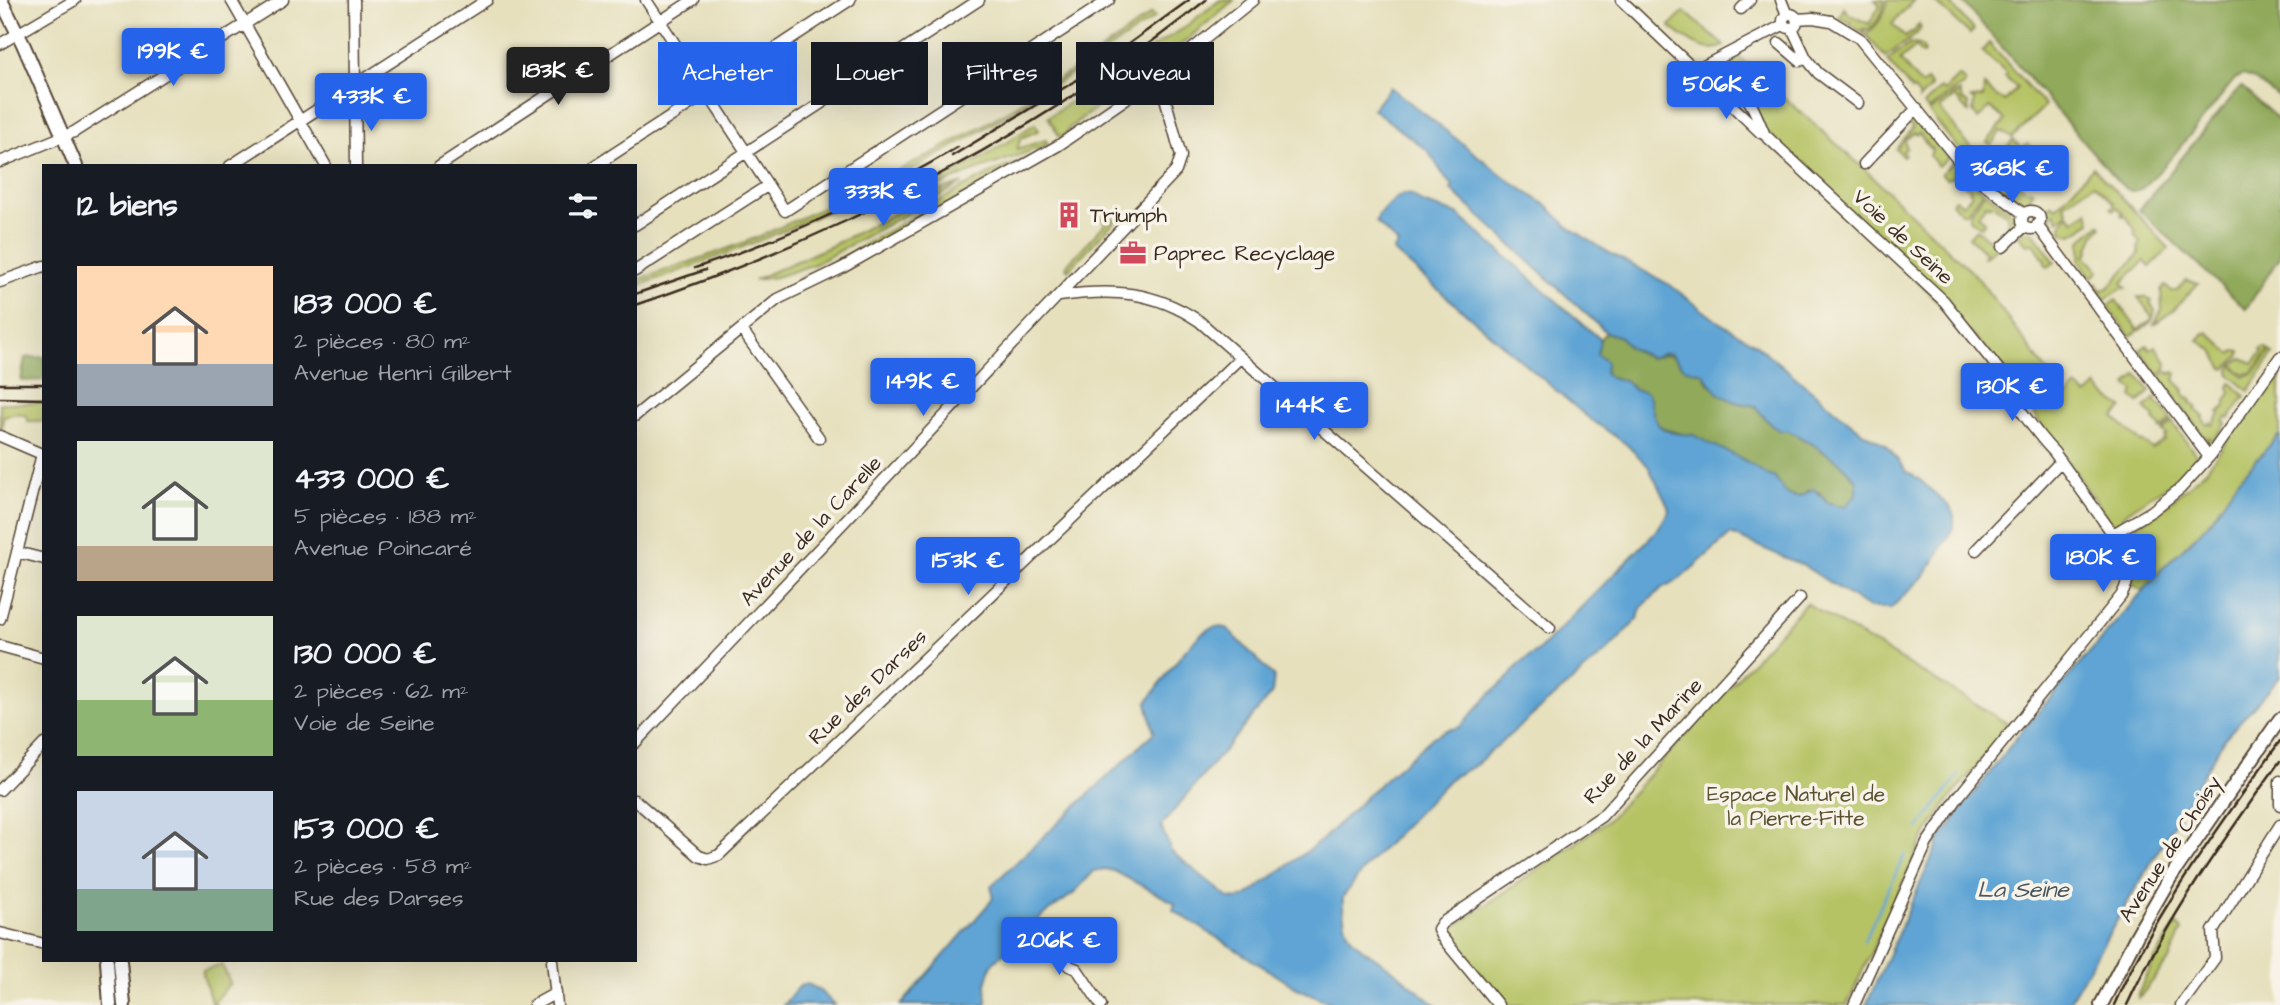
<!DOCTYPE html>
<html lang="fr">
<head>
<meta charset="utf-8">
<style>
	body { margin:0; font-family:"Architects Daughter",sans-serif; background:#242831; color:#f1f3f6; height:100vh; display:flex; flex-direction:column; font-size:26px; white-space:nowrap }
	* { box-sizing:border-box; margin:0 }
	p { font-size:23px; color:#9ea1a6 }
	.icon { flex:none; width:38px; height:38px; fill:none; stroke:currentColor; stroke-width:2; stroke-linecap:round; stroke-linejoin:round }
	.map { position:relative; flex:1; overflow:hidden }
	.side { position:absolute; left:42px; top:164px; width:595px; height:798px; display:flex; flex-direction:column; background:#171b24; border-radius:0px; box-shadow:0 7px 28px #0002 }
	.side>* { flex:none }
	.top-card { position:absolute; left:658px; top:42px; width:665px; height:63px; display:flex; gap:14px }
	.price { position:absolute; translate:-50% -60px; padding:0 16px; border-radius:7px; background:#2563eb; color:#fff; font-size:23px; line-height:46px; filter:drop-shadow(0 2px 4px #0008) }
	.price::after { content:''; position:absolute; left:50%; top:42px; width:21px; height:16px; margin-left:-10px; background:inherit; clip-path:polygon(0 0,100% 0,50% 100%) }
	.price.on { background:#222; color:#fff }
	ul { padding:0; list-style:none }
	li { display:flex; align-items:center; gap:21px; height:175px; padding:0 35px }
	li span { display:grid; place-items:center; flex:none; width:196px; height:140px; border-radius:0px; color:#555 }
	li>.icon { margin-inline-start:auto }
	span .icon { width:84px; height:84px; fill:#fffc; stroke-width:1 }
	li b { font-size:30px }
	h2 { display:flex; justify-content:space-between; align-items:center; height:84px; padding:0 35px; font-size:30px }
	.chip { padding:0 24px; border-radius:0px; background:#171b24; box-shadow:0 7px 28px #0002; font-size:24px; line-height:63px }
	.chip.on { background:#2563eb; color:#fff }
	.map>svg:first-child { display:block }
</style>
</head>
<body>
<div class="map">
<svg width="2280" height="1005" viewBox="0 0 2280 1005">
	<rect width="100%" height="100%" fill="#f7f3e8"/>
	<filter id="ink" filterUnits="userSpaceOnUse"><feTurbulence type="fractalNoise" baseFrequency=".0143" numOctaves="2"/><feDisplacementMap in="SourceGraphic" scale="14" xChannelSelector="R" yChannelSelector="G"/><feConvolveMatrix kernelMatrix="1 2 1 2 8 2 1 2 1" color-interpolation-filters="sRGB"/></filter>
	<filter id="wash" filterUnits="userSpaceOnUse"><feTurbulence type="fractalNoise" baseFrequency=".00686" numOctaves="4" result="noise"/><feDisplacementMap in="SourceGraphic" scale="28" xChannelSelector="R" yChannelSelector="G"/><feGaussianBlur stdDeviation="1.57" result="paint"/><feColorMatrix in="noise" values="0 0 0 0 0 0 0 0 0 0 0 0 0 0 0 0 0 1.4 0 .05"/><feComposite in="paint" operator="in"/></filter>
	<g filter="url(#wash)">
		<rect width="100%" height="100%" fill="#e6e0bd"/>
		<!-- green -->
		<path fill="#b6c365" stroke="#787642" stroke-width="2" d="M1220,0h14l-58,49 -106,78 -9,12 -13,-22 87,-59 46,-28z
			M1875,0h9c1,11 -7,25 -17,30l-3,-1v5l-2,-2 1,-3 -3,2 -10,-7 1,-2 -12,-4 5,-10 6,7 19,9 11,-19z
			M1887,0h27l-22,24 14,13 5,-5 2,1 6,-9 2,4 -5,7 -31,22 -19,-22c10,-9 21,-20 21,-35z
			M1933,0h14l27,30 -4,4z
			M1684,11l40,35c-19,10 -38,-8 -53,-18l-1,-2z
			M1152,13l3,4c-92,65 -187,126 -289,176 -74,37 -152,66 -231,94v-6c42,-15 85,-28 125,-45 136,-59 275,-132 392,-223z
			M1989,43l56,63 -33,32 -11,-7 -10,14 -4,-3 18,-22 -15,-13 -12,12 -5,-8 1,-10 -3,-2 12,-1 1,-12 20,16 13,-14 -12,-11 2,-3 -25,-23z
			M1910,44c7,0 15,0 14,9l-2,1 -6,-7 -16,13 21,25 6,-4 4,6 -12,13v-4l-5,-6 -2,1 -25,-31z
			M1735,56l5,2 119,106 118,113 89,120 11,-10 10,8 10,-10c4,11 16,14 26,23l-9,10 27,24 1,-1 10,8 13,-9 -1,-2 3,-3 -4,-3 9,-10 24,33v6l-18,18 2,1 -8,5 -2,-2 -48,33 1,4 -11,4 -119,-168 -227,-225 -14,-31 -42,-24 1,-6z
			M1959,76l6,6 -1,4 -13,6 -23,18 -4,-5 16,-17 4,3z
			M1960,92l2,8 6,3 1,10 -14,-16 -15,12 35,44 7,-6 3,3 -1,4 -11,12 -3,-2 2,-2 -6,-7 -2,1 -35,-44 23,-17z
			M1915,115l2,8 3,-1 29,36 -11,8 -8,-10 2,-7 -4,-2 -9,-14 -2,2 -3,-2 -10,8 3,7 -4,3 2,3 -2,2 -7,-7 17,-21 -6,-5z
			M1035,124l4,6 -18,8 -4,11 29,-9 2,5 -82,29 -83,37 97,-52z
			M2013,140l9,8 6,-4 5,7 2,8 -3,6 -5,-1 -19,-18z
			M1030,158l-157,89 -76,33 51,-26 116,-67 36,-18z
			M1991,158l1,2 -3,4 6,5 1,-2 33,24 2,-2 3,2 -9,14 -38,-28 1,-2 -8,-7z
			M1953,163l8,10 22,18 -17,22h-4l-10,-10 3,-4 8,6 9,-11 -3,-3 2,-2 -17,-13 -7,3 -6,-6z
			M2093,167l76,81 -19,19 -6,-6 -22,22 4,5h-3l-19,12 -3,-8 -7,-6 2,-3 5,7 7,-2 32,-35 -2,-3 2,-8 -6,-8 2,-3 -10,-14 -5,-2 2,-2 -6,-6 -3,3 -3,-2 4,-4 -21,-20 -30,20 4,9 -10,7 -3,-7 -5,2 8,19 -3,2c-8,-13 -15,-20 -4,-32l5,4z
			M963,183l-148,81 -39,13 -22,3 77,-34 110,-56z
			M1985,192l31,23 4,12 -6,4 -7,-8 1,-7 -17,-12 -2,2 -3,-2 -8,11 7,6 -4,6 -12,-8v-5z
			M1099,210l10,10 3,-3 4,3 -48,50 -2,-3 3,-5 37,-39 -10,-10z
			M2088,211l3,11c-6,3 -14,11 -20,12 -16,1 -10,-14 -2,-19l5,5z
			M2100,224l2,3 -7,7 -6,14 1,2 -5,6 14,15 -7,7 -13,-18 2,-4v-16z
			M1976,229l22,17 -14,12 -1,-1 3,-4 -17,-16z
			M2024,231l9,1 22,30 -7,5 -4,-5 2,-3 -4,-2 -8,-14 -7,1 -9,-9z
			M2186,280l12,4 -28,29 -17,12 9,-15 -1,-20 4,-4 7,5h5z
			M2138,297h7l7,4 -2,3 5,6c-2,15 -14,19 -25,26l-23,-30 9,-6 22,30 15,-12z
			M2208,332l23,22 5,-4 4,1v4l-14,14 -4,-1 -7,-16 -17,-12 6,-7 1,1z
			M2147,345l3,4 5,-3 12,16 -1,7 -8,6 -18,-25z
			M2262,348h4l3,3 -16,21 -7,2 -7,-3 -5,-7 8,-6 11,5 10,-11 -2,-2z
			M2270,352l3,2 -24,37 -18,-15 -1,-6 3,-5 10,11 10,-2z
			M2280,367v67l-41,45 -32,46 -46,45 -18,21 -11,-7 1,-25 -10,-18 10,-13 27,-17 46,-41z
			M2168,371l2,3 4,-2 2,2 -2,6 10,10 -1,2 4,6 2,-1 3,4 -2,1 2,3 2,-1 3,3 -2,2 9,8 -1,2 4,6 4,-2 2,2 7,-11 -1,-2 7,-6v-6l5,-7 -2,-6 2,-4 14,13 -16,23 -2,-2 -3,5 2,2 -15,19 -2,1 -2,-3 4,-4 -5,2 -46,-62z
			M2137,374l13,17 -11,12 -7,-6 2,-6 -7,-6z
			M2155,398l3,7 2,-1 11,16 -9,10 -2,-1 1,-2 -7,-7 1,-2 -10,-10z
			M0,403h44v18h-16l-1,-5 -8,-3 -16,3 -1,15 -2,-1z
			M1806,603l204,122 -65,80 -23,36 -75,164h-341l-59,-73 159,-110z
			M2176,924l6,6 -12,29 -31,39 -1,-4 15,-31z
			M222,965l8,18 -16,19 2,3h-4l-10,-34z"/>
		<!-- forest -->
		<path fill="#90a95a" stroke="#666a3c" stroke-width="2" d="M1961,0h319v98l-28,-20 -9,-3 -8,4c-15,17 -84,109 -98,112 -10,2 -16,-7 -22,-13z
			M2241,86l39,35v136l-34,52 -107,-99z
			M1606,332l15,5 9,11 20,10c32,-11 25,12 53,15l6,10 26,19 20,4 17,20 9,5h8l25,14 28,19 15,17v13c-5,4 -7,9 -13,13l-9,-1 -8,-4 -8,-10 -10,-2 -6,5 -6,2 -10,-3 -17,-17 -32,-20 -36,-15 -5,-4 -30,-8 -11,-7c-9,-16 0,-30 -22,-33l-9,-10 -17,-2 -4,-5 1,-5 -9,-13 4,-16z
			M44,357v23l-23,1 4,-23z"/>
		<!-- water -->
		<path fill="#5fa4d4" stroke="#4d6779" stroke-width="2" d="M1390,87l120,94 37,25 23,22 38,24 62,33 47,36 37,22 108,89 24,13 20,26 14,9 30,27 4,9v11l-29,48 -34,33h-22l-65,-42 -73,-32 -51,45 -17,8 -22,21 -3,11 -30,31 -135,117 -21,10 -85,88 -24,32c-2,47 17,48 50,73 15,11 28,24 43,35h-100l-39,-17 -124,-78 2,-7 -61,-32 -9,-2 -11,2 -21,23 -30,21 -51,49 -6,20 1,21h-86l91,-105 1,-6 -2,-8 163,-153 -7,-31c13,-17 48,-73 69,-75 4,-1 8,1 11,1l47,49 -2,16 -111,133 10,25 58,47 9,1 7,-2 77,-57 53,-52 58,-51 14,-7 13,-3 28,-31 21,-19 10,-13 19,-13 118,-119 13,-21 -1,-5 -20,-40 -22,-22 -40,-28 -193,-165 5,-7 -22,-22 3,-8 16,-15 9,-5 8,1 10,8 35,11 143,125 -3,16 10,7c-6,16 4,18 18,18l9,10c1,0 10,1 11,2 14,8 -5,45 47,42 18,11 39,18 57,29 9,5 16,13 25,14 7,8 14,26 29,18 4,-2 7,-5 11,-6l13,13 17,5c6,-4 8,-9 13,-13v-13l-15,-17 -28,-19 -25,-14h-8l-9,-5 -17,-20 -20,-4 -17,-9 -15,-20 -18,-4 -14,-15 -6,-1 -14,5 -21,-10 -9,-11 -15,-5 -155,-142 2,-5 -7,-6 -18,-28 -55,-42z
			M2280,434v243l-56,62 -157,266h-201l74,-166 22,-30 58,-76 141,-163 46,-45 32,-46z
			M808,984l11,6 16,15h-52l17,-19z"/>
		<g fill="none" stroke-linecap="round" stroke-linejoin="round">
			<!-- stream -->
			<path stroke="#5fa4d4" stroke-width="2.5" d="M1918,829l41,-54
				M1864,941l41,-87"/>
		</g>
	</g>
	<g filter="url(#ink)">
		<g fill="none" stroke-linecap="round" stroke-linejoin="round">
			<!-- minor casing -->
			<g stroke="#554536" stroke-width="13">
				<path id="minor" d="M231,0l95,166
					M354,0l2,166
					M646,0l139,211 324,-211
					M1621,0l140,133 3,1 180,167 64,80
					M1781,0l6,15
					M1741,9l9,-9
					M1783 21a7 7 0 1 1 14 0a7 7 0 1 1-14 0Z
					M1796,19l17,-1 18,3 28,17 107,132 58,44
					M1792,28l14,30 12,15 40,30
					M1779,43l21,18 6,-3
					M0,44l75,-44
					M1696,70l87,-45
					M1706,80c40,4 44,20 58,53
					M0,162l74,-30 209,-132
					M1864,164l53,-56
					M230,166l257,-166
					M439,166l254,-166
					M595,166l255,-166
					M2022 220a9 9 0 1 1 18 0a9 9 0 1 1-18 0Z
					M635,225l344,-225
					M2037,225l172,232
					M2003,247l22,-21
					M635,271l132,-85
					M0,282l44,-16
					M1059,296c53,-7 94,-6 140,25l351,307
					M742,330l77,108
					M635,416l143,-117 64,-31 217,-123 100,-69 94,-76
					M0,436l44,19
					M2113,534l39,-23 29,-23 28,-31 71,-100
					M1976,550l85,-89
					M17,552l27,7
					M0,619l42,-165
					M0,646l44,12
					M635,743l541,-572 5,-15 -22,-80
					M2280,781v24
					M0,790l44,-46
					M635,800l64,56 9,3 11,-4 521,-497
					M1049,929l20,37 8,3 24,36
					M0,933l44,11
					M552,961l5,44
					M534,1005l22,-12
					M1498,1005l-57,-69 -3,-7 4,-6 160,-107 198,-218
					M1854,1005l73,-162 32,-47 162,-200c9,-16 10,-29 4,-45l-71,-99c-12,-12 -48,-58 -50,-74
					M2181,1005l34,-47 -2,-27 67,-106"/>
			</g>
			<!-- major casing -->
			<g stroke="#554536" stroke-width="16">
				<path id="major" d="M1,0l22,44 53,122
					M107,961l3,44
					M120,961l4,44
					M2101,1005l36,-70 33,-57 110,-159"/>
			</g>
			<!-- minor -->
			<use href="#minor" stroke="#fff" stroke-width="10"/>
			<!-- major -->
			<use href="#major" stroke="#fff" stroke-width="12"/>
			<!-- rail -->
			<path stroke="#3b2a1e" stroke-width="2.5" d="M952,156l138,-84 99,-72
				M695,268c91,-30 181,-72 263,-121
				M635,294l70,-24
				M635,305c205,-69 402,-170 571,-305
				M0,384h44
				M0,398l44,1
				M2114,1005c43,-96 106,-179 166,-264
				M2127,1005c41,-88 97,-166 153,-244"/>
		</g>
	</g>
	<!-- icons -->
	<defs>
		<g id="building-bare" transform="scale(2.1)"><path d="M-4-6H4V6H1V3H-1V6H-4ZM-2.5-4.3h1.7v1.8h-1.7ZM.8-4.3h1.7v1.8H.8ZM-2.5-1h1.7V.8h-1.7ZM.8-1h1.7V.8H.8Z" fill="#d1495b" stroke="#f7f3e8" stroke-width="2.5" paint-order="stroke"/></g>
		<g id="office-bare" transform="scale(2.1)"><path d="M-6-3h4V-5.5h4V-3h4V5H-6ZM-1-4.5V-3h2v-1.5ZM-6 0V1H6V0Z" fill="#d1495b" stroke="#f7f3e8" stroke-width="2.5" paint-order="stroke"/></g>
	</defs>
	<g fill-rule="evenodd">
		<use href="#building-bare" x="1069" y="215"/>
		<use href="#office-bare" x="1133" y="253"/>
	</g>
	<g text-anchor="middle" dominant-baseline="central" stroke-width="7" stroke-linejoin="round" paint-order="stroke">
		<!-- poi labels -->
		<g font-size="21" fill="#3b2a1e" stroke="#f7f3e8" text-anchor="start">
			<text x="1090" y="215">Triumph</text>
			<text x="1154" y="253">Paprec Recyclage</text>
		</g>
		<!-- street labels -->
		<g font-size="21" fill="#3b2a1e" stroke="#f7f3e8">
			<text transform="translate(1903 237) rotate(43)">Voie de Seine</text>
			<text transform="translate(811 531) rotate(-47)">Avenue de la Carelle</text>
			<text transform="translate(868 687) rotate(-44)">Rue des Darses</text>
			<text transform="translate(1643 741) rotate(-47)">Rue de la Marine</text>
			<text transform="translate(2170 849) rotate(-57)">Avenue de Choisy</text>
		</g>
		<!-- park labels -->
		<g font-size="21" fill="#5a5030" stroke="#f7f3e8">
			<text x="1796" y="794">Espace Naturel de<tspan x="1796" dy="24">la Pierre-Fitte</tspan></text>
		</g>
		<!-- water labels -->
		<g font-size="23" font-style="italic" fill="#48555e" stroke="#f7f3e8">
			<text x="2023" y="890">La Seine</text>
		</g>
	</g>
</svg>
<b class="price" style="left:173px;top:88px">199K €</b>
<b class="price on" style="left:558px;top:107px">183K €</b>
<b class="price" style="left:1726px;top:121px">506K €</b>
<b class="price" style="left:371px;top:133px">433K €</b>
<b class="price" style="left:2012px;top:205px">368K €</b>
<b class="price" style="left:883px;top:228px">333K €</b>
<b class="price" style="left:923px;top:418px">149K €</b>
<b class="price" style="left:2012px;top:423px">130K €</b>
<b class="price" style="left:1314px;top:442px">144K €</b>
<b class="price" style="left:2103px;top:594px">180K €</b>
<b class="price" style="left:968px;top:597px">153K €</b>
<b class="price" style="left:1059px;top:977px">206K €</b>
<div class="top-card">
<a class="chip on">Acheter</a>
<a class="chip">Louer</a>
<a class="chip">Filtres</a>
<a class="chip">Nouveau</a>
</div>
<section class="side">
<h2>12 biens<svg class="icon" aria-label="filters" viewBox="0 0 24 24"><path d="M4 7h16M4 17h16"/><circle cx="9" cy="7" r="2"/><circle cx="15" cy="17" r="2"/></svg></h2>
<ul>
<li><span style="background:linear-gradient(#ffd9b3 70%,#9aa5b1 0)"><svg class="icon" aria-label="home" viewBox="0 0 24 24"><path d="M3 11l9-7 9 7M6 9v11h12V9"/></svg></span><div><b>183 000 €</b><p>2 pièces · 80 m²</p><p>Avenue Henri Gilbert</p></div></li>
<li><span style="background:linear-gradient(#dfe7d0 75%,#b9a48a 0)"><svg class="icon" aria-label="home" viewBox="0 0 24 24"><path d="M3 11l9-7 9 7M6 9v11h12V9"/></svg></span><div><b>433 000 €</b><p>5 pièces · 188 m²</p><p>Avenue Poincaré</p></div></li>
<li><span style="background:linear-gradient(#dfe7d0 60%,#8fb573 0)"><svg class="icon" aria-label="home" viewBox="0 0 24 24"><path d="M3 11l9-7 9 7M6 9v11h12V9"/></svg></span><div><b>130 000 €</b><p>2 pièces · 62 m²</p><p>Voie de Seine</p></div></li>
<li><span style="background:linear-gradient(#c9d6e8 70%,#7fa58c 0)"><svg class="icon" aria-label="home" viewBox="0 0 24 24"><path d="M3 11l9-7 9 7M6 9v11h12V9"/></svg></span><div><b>153 000 €</b><p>2 pièces · 58 m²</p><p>Rue des Darses</p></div></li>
</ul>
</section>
</div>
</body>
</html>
